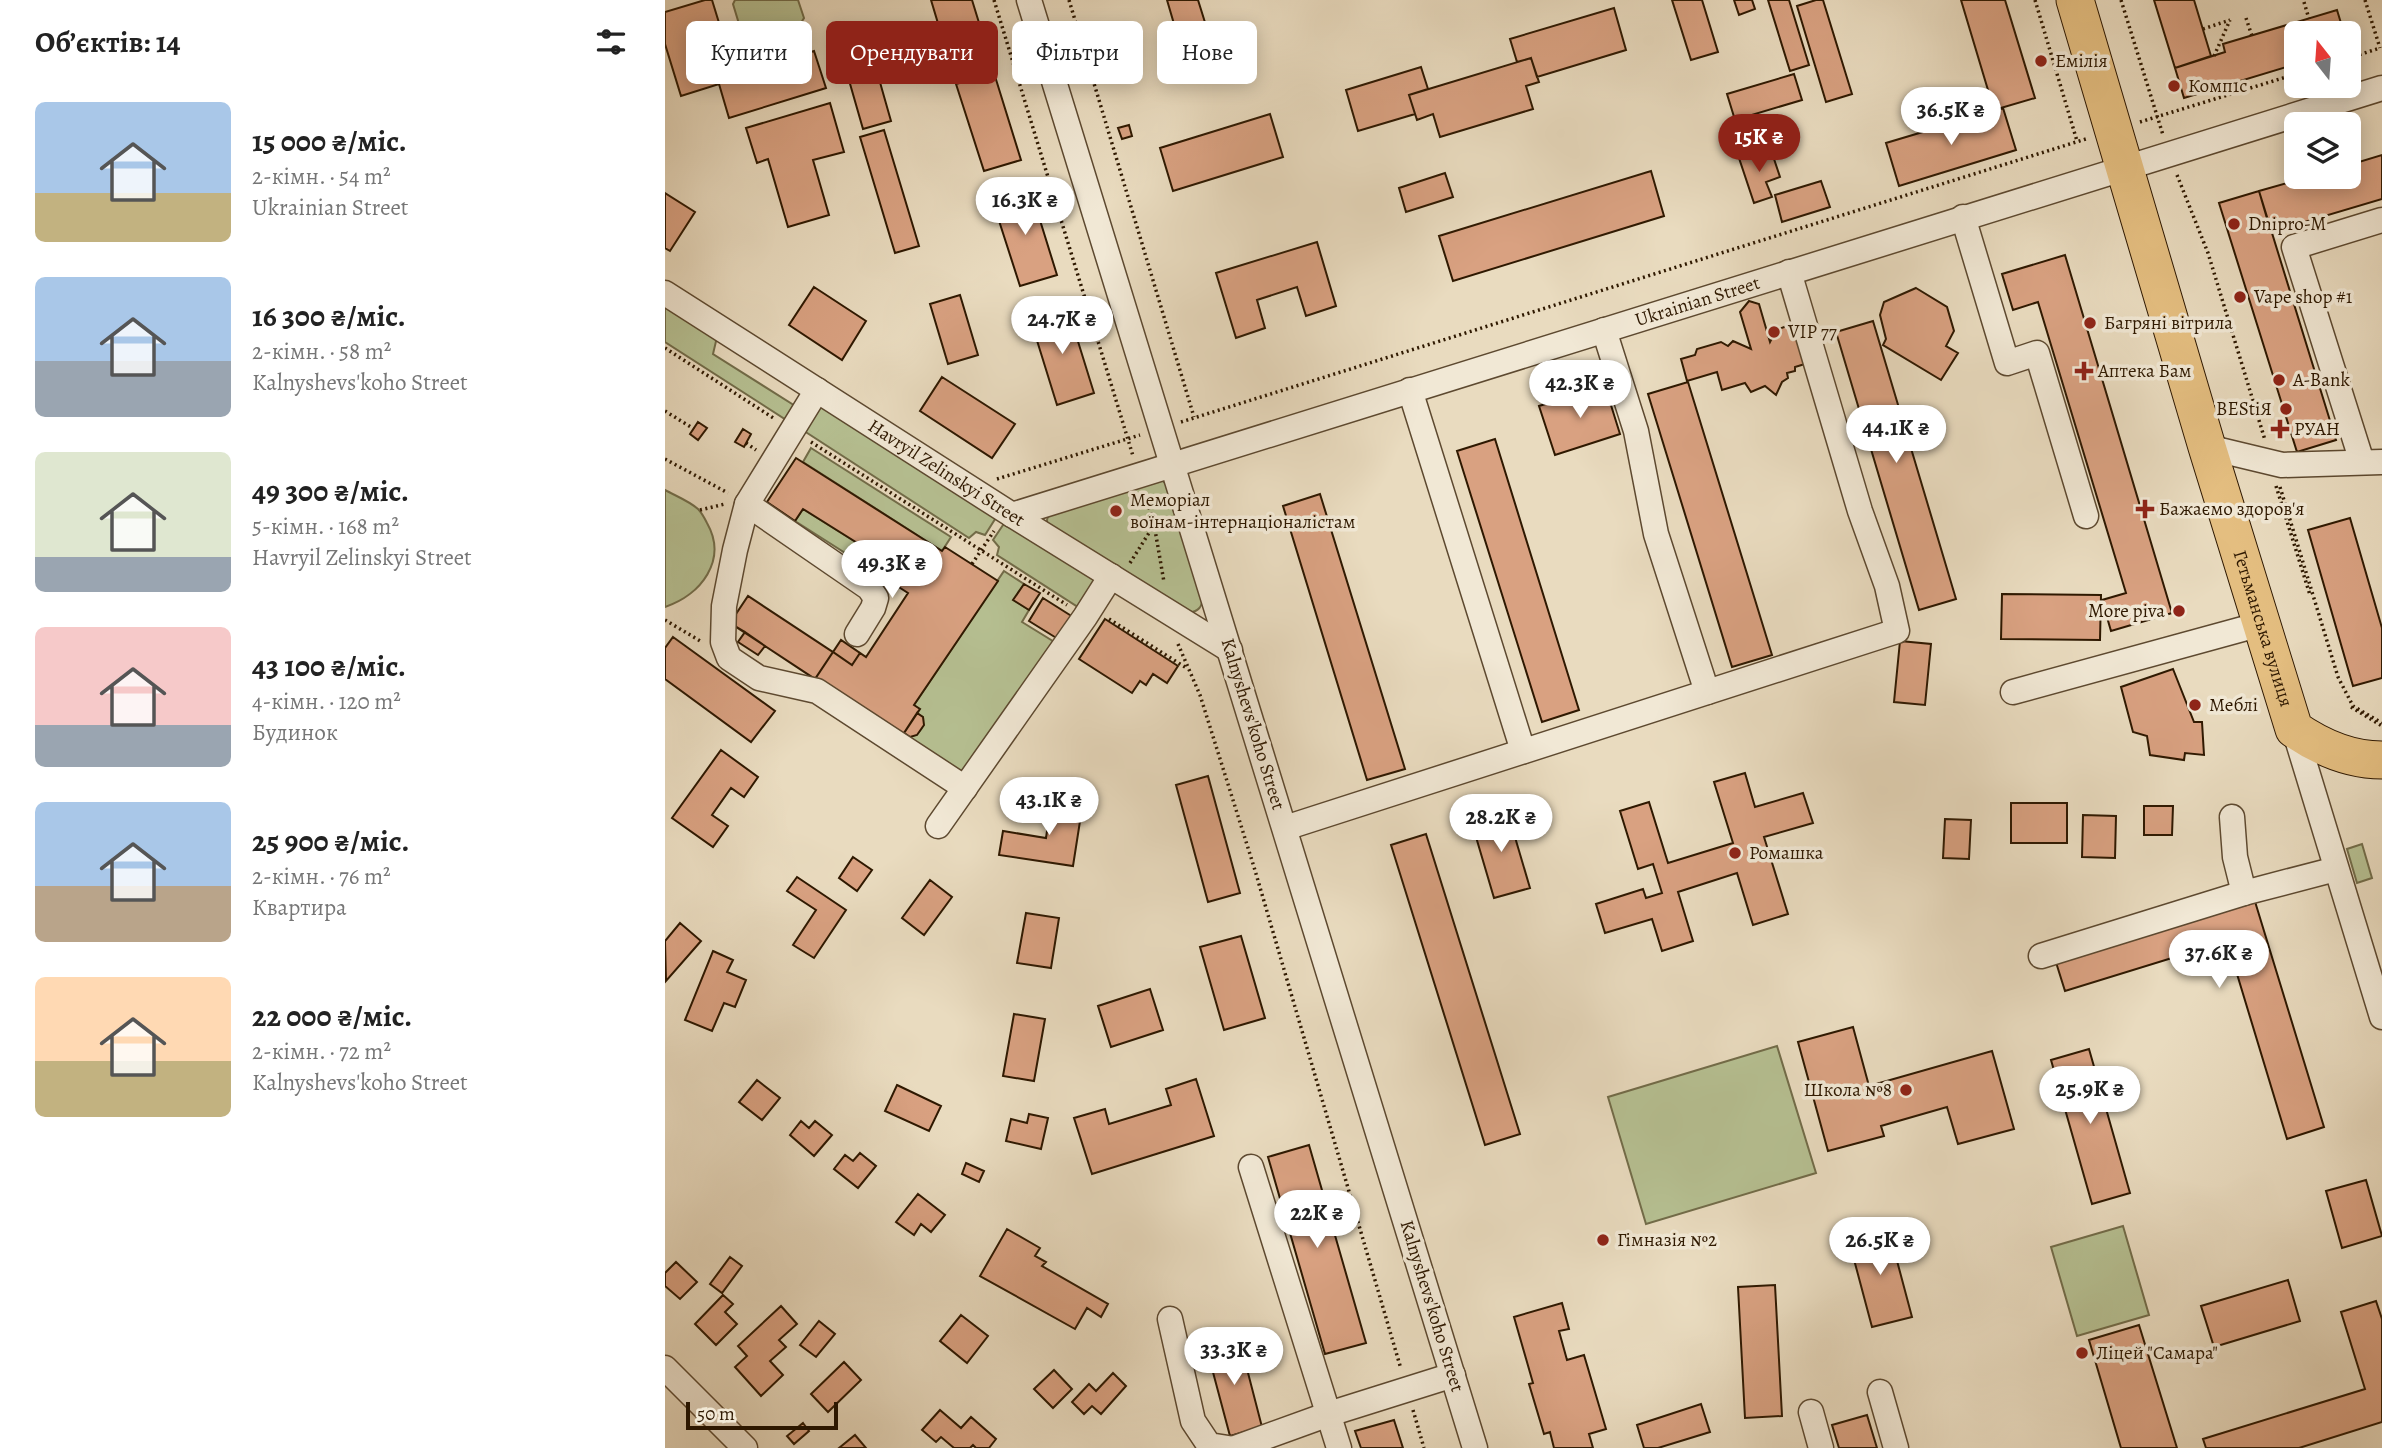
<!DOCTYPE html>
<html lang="uk">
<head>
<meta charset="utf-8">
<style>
	body { margin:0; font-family:Alegreya,serif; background:#f6f6f6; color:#222; height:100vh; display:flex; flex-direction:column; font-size:26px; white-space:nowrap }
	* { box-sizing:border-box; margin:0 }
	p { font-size:23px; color:#767676 }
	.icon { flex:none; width:38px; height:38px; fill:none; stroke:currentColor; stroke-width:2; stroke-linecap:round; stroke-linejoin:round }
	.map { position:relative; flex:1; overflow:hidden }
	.side { display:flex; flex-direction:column; background:#fff; width:665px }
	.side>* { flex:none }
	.top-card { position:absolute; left:21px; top:21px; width:665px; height:63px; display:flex; gap:14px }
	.needle { width:46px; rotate:343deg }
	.buttons { position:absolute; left:1619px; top:21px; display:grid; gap:14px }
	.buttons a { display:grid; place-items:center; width:77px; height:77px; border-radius:10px; background:#fff; box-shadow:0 4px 18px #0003; font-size:35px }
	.scale { position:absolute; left:21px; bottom:18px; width:152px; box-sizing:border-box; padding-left:7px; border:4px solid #2e1800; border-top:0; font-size:19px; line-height:24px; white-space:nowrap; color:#2e1800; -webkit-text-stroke:5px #f1e8d5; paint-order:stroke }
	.price { position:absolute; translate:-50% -60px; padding:0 16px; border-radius:24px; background:#fff; color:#222; font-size:23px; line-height:46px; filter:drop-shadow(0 2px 4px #0008) }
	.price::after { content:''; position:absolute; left:50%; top:42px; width:21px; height:16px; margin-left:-10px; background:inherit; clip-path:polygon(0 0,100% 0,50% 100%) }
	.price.selected { background:#8f2418; color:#fff }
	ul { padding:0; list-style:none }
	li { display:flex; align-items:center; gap:21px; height:175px; padding:0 35px }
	li span { display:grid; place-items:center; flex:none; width:196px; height:140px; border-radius:10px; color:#555 }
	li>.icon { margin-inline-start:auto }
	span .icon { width:84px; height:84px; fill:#fffc; stroke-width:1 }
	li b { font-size:30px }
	h2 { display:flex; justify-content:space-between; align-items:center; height:84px; padding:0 35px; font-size:30px }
	.tag { padding:0 24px; border-radius:10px; background:#fff; box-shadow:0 4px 18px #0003; font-size:24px; line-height:63px }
	.tag.selected { background:#8f2418; color:#fff }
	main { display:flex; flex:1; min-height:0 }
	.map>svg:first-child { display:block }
</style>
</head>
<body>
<main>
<section class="side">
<h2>Об’єктів: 14<svg class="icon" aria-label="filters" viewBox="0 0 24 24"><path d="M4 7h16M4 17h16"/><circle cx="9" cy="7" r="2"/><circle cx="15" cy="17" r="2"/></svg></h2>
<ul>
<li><span style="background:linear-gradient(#a9c7e8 65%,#c2b280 0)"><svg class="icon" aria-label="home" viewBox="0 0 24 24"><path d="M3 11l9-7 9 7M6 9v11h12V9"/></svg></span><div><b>15 000 ₴/міс.</b><p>2-кімн. · 54 m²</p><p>Ukrainian Street</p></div></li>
<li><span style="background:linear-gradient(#a9c7e8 60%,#9aa5b1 0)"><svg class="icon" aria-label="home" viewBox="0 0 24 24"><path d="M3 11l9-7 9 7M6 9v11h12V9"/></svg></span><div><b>16 300 ₴/міс.</b><p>2-кімн. · 58 m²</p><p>Kalnyshevsʹkoho Street</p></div></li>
<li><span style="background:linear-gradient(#dfe7d0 75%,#9aa5b1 0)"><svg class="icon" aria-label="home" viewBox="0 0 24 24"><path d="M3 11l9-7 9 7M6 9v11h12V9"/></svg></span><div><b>49 300 ₴/міс.</b><p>5-кімн. · 168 m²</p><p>Havryil Zelinskyi Street</p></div></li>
<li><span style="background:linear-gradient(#f6c9c9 70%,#9aa5b1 0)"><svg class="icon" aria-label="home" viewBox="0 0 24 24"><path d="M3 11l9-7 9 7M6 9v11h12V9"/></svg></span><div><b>43 100 ₴/міс.</b><p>4-кімн. · 120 m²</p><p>Будинок</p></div></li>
<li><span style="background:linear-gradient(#a9c7e8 60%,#b9a48a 0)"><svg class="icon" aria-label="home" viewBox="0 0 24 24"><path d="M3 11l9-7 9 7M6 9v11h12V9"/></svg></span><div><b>25 900 ₴/міс.</b><p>2-кімн. · 76 m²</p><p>Квартира</p></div></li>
<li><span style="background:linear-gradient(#ffd9b3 60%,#c2b280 0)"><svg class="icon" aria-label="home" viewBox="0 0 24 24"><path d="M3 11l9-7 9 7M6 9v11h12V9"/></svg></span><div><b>22 000 ₴/міс.</b><p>2-кімн. · 72 m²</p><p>Kalnyshevsʹkoho Street</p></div></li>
</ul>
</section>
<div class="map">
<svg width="1717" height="1448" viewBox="0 0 1717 1448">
	<rect width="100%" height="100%" fill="#e9dbbf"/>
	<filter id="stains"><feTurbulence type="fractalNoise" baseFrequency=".00286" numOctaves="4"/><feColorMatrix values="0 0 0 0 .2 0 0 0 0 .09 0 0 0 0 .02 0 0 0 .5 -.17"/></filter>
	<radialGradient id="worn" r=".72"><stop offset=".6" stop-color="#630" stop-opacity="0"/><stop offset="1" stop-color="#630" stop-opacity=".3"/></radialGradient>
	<!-- green -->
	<path fill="#b6c092" stroke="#726c49" stroke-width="2" d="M70,0h63l6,18 -7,11 -44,14 -10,-6 -10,-33z
		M0,303l52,34 -4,17 87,55 -9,14 -126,-81z
		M151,400l181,116 -12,19 -9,-3 -7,6 -171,-111z
		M146,448l140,89 -9,14 -139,-89z
		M491,478l7,3 6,6 34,110c-1,10 -4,14 -14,16l-141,-85 -1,-8 2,-7z
		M0,490c11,6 24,11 33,19 4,4 7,10 9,14 21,37 -6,72 -42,84z
		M138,509l99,62 -8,13 -99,-63z
		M340,522l90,58 -17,27 -81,-52 2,-8 -6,-7z
		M339,571l20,13 -10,16 15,10 -7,12 34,21 -95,134 -57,-44 6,4c10,-3 14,-10 13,-20l-6,-4 -3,-8z
		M1697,844l10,34 -15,5 -10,-34z
		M1112,1046l39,127 -170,51 -38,-127z
		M1458,1226l26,89 -72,21 -26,-89z"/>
	<!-- building -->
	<path fill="#d9a181" stroke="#2e1800" stroke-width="2" d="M40,0h7l23,75 79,-24 12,37 -97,30 -10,-34 -38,12 -16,-52v-32z
		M266,0h41l12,39 -38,11z
		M502,0h31l10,32 -29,9z
		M1007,0h30l16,52 -27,8z
		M1069,0h18l3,9 -16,6z
		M1103,0h21l20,65 -19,6z
		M1151,0h7l29,94 -26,8 -29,-96z
		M1296,0h44l30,98 -41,12z
		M1489,0h40l17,56 -36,12z
		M949,8l12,42 -89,27 -6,-19 -14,4 -7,-23z
		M1672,10l7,23h-48v31l-112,34 -9,-30 50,-16 -2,-8z
		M199,26l27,95 -28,8 -27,-94z
		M866,58l8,24 -13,4 7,23 -93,28 -7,-23 -16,6 -8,-25z
		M756,67l7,22 -19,6 6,19 -57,17 -12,-41z
		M329,73l27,87 -37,11 -28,-87z
		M1129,74l8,26 -67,20 -8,-26z
		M165,103l14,49 -31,8 16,55 -41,12 -20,-68 -11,4 -11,-35z
		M1338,108l13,42 -117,36 -13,-43z
		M605,114l13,43 -110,34 -13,-43z
		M464,125l3,11 -10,3 -4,-11z
		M219,130l35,116 -24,7 -35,-116z
		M1089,149l5,12 14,-5 7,21 -14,5 6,15 -18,6 -16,-48z
		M1717,155v44l-111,33 -12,-41 49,-14h41v-12z
		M986,171l13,45 -211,65 -14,-45z
		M780,173l8,24 -47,15 -7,-24z
		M1156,181l9,26 -48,15 -7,-27z
		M365,188l27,87 -37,11 -28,-87z
		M1594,191l77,249 -39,12 -78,-249z
		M0,193l30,19 -25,39 -5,-3z
		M652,242l19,64 -30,10 -9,-29 -40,13 8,28 -29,10 -20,-65z
		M1400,255l107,358 -61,18 -9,-31 24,-7 -88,-291 -25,8 -11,-36z
		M149,287l52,34 -24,39 -53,-35z
		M1251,288l31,19 7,24 -8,15 12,7 -17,27 -58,-35 3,-6 -6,-24 4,-13z
		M295,295l18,60 -30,9 -18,-60z
		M1084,301l10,3 11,38 6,-12 11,-4 3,5 9,1 9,31 -13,4v4l-8,2 1,5 -6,4 -6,13 -11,-9 -14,6 -6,-9 -23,7 -5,-18 -30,9 -6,-22 14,-4 2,-6 24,-7 7,4 5,-5 18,8 -11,-37z
		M402,306l27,87 -37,12 -27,-87z
		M1208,321l83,278 -37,11 -83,-278z
		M277,377l73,47 -23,34 -72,-47z
		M1023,382l84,273 -40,12 -84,-273z
		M940,386l15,48 -65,21 -16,-49z
		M33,422l9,6 -9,12 -8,-6z
		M78,429l8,5 -7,13 -9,-5z
		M830,439l84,271 -37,12 -85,-271z
		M131,458l146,93 3,-4 53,34 -84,124 6,4 -3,4 6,4 1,8 -7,10 -7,2 -6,-4 -2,3 -137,-90 -7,9 -20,-13 7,-10 -15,-9 18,-27 85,56 8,-12 25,17 42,-64 -14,-9 8,-13 -99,-62 -8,12 -28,-19z
		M131,458l146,93 3,-4 53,34 -84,124 6,4 -18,27 -87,-57 18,-27 19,13 8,-12 6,4 42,-64 -14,-9 8,-13 -99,-62 -8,12 -28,-19z
		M655,494l85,275 -38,11 -84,-274z
		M1685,518l32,110v50l-29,8 -45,-156z
		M359,584l16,9 -11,17 -16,-10z
		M1337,594l99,1 -1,45 -99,-1z
		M83,596l85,56 -18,27 -85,-56z
		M378,598l30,19 -15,22 -29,-18z
		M440,619l73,47 -11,17 -14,-9 -7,11 -6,-4 -8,12 -53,-34z
		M80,632l20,14 -7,9 -20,-13z
		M8,637l102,74 -24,31 -86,-63v-31z
		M176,640l19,13 -8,12 -19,-13z
		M1235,641l31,3 -6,61 -31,-3z
		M1508,669l21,53h8l2,33 -19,-2 -1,7 -34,-5 -3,-19 -14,-4 -12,-45z
		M252,713l6,4 1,8 -7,10 -7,2 -6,-4z
		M56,750l37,27 -14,20 -13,-9 -19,27 16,11 -15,21 -41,-29z
		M1080,773l10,34 48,-14 10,30 -49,14 24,77 -35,11 -16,-52 -59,19 15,49 -31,10 -10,-32 -47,14 -9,-29 47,-15 3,9 16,-5 -9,-29 -15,5 -18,-58 29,-9 19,61 65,-20 -19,-61z
		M543,776l32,117 -32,9 -32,-117z
		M387,797l31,5 -10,64 -74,-11 4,-24 43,7z
		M1346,803h56v40h-56z
		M1479,806h29l-1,29h-28z
		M842,810l23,78 -36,10 -23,-78z
		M1418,815l33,1 -1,42 -33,-1z
		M1280,819l26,1 -2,39 -26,-1z
		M761,834l94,300 -35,11 -94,-300z
		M188,857l19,13 -15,21 -18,-13z
		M132,877l49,33 -32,48 -21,-13 23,-35 -29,-19z
		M265,880l22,17 -28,38 -22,-17z
		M1588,895l71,232 -37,12 -60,-198 -162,50 -11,-35z
		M361,913l33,5 -8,50 -34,-5z
		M15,923l21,18 -35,40 -1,-40z
		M576,936l24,82 -41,12 -24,-83z
		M48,951l20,9 -6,12 19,8 -11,27 -11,-4 -12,28 -27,-11z
		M485,989l13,41 -52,17 -13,-41z
		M349,1014l31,5 -11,62 -31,-5z
		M1188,1027l16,59 123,-35 22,78 -56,15 -11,-37 -66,19 3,10 -56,15 -30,-109z
		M1424,1049l41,144 -38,11 -41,-144z
		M531,1079l18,57 -122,38 -18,-56 31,-9 4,15 62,-19 -5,-16z
		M92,1080l23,18 -18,22 -23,-18z
		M232,1085l44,21 -12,25 -44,-20z
		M364,1114l19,4 -7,31 -35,-8 5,-22 16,4z
		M136,1121l8,7 6,-7 17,14 -18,21 -24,-21z
		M644,1145l57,198 -41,11 -57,-197z
		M195,1153l16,13 -18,22 -24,-19 11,-14 8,6z
		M301,1163l18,8 -5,11 -17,-8z
		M1701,1180l16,56 -40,12 -16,-57z
		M253,1194l27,21 -14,17 -10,-8 -7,11 -18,-13z
		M1223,1227l24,90 -40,10 -24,-90z
		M342,1229l33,19 -5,8 11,6 -4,4 66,38 -7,13 -14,-9 -12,21 -95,-53z
		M65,1257l12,9 -20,27 -12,-9z
		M11,1262l21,20 -17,17 -15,-13v-13z
		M1623,1280l12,41 -86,26 -13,-41z
		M1110,1285l7,131 -37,2 -7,-131z
		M58,1295l10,9 -8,8 12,12 -21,21 -21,-21z
		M1711,1301l6,18v103l-83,26h-93l-3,-9 162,-50 -24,-77z
		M897,1303l7,26 -10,2 8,29 17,-5 22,74 -17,5 4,14h-39l-4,-16 -6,2 -15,-50 4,-1 -19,-66z
		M116,1306l16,18 -18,16 7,7 -16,14 13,14 -22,21 -26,-29 12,-11 -9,-10z
		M296,1315l27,21 -21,27 -27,-22z
		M154,1321l16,13 -19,23 -16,-12z
		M1474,1325l38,123h-56l-32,-108z
		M574,1338l23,89 -32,9 -24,-90z
		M179,1362l17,18 -33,32 -17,-18z
		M389,1370l18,19 -19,19 -19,-19z
		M448,1373l13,13 -25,28 -9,-8 -8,8 -12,-12 17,-18 7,7z
		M1036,1404l9,28 -52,16h-14l-7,-23z
		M275,1410l21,18 10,-11 25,22 -7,9h-13l-3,-3 -3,3h-16l-13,-11 -5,5 -14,-12z
		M1202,1415l10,33h-38l-7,-23z
		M729,1420l9,28h-42l-6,-17z
		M138,1423l6,8 -15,13 -7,-8z
		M190,1435l11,13h-27z"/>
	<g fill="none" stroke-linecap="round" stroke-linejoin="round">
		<!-- minor casing -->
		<g stroke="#5d4930" stroke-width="27">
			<g id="minor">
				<path d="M364,0l446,1448"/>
				<path d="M1298,217l44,146 30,-10 49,163"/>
				<path id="s1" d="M0,293l347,222 218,135"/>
				<path d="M939,330l32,101 20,103 51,158"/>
				<path d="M152,390l-70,114 -12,46 -11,56 -1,36 6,16 30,20 58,13 148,97"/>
				<path d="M745,390l113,361"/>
				<path d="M1542,447l75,18 100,-3"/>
				<path d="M1697,462l-68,-215 88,-27"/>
				<path d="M82,504l122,84 7,10 -3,10 -16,26"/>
				<path id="s2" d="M347,515l1370,-427"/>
				<path d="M1348,692l248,-68"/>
				<path d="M1629,729l88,288"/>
				<path d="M1567,817l3,40 9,36"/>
				<path d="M273,826l147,-209 26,-41"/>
				<path d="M620,828l612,-197 -10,-45 -27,-75 -71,-239"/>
				<path d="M1376,956l203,-63 92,-24"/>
				<path d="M586,1167l88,281"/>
				<path d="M505,1319l23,102 16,24 19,3"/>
				<path d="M0,1368l80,80"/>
				<path d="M1215,1392l16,56"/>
				<path d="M1146,1412l10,36"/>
				<path d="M570,1448l94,-34 124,-39"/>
			</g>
		</g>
		<!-- highway casing -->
		<g stroke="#2e1800" stroke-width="39">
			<g id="highway">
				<path id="s3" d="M1410,0l132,447 87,282c26,18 56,31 88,31"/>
			</g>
		</g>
		<!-- path -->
		<path stroke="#2e1800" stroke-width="3.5" stroke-dasharray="2 3.5" stroke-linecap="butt" d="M329,0l139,456
			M404,0l125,417
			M1370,0l42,141
			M1456,0l42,135
			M1700,0l15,48
			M1639,2l5,17
			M1581,18l6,18
			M1538,29l27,-9
			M1549,56l16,-36
			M1684,58l31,-10
			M1475,122l156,-48
			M1512,175l31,78 57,187
			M0,348l110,71
			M0,411l29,18
			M516,422l908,-284
			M146,442l256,163
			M81,443l10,7
			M0,459l63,34
			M332,479l143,-44
			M1611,486l34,109
			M1615,487l58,190 15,29 29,17
			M481,497l8,27 10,58
			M35,510l25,-6
			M465,563l24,-38
			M307,564l22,-33
			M444,619l79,50
			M0,620l37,22
			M513,644l22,51 54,172 147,502
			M1686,707l31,19
			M748,1410l11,38"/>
		<!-- minor -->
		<use href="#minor" stroke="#f1e8d5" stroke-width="24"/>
		<!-- highway -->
		<use href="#highway" stroke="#e4be80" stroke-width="37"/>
	</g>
	<!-- markers -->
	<g fill="#8f2418" stroke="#f1e8d5" stroke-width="2.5">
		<circle cx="1376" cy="61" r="7"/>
		<circle cx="1509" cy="86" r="7"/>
		<circle cx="1569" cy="224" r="7"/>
		<circle cx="1575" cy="297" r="7"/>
		<circle cx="1425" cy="323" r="7"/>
		<circle cx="1109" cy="332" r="7"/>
		<path d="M1415.5 360.5h7v7h7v7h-7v7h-7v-7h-7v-7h7z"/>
		<circle cx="1614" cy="380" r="7"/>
		<circle cx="1621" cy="409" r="7"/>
		<path d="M1611.5 418.5h7v7h7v7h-7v7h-7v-7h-7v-7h7z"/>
		<path d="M1476.5 498.5h7v7h7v7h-7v7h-7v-7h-7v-7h7z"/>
		<circle cx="451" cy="511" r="7"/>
		<circle cx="1514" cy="611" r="7"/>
		<circle cx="1530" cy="705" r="7"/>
		<circle cx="1070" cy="853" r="7"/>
		<circle cx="1241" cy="1090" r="7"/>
		<circle cx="938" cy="1240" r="7"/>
		<circle cx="1417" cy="1353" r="7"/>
	</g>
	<g text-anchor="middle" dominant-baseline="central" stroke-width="7" stroke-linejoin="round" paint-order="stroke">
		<!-- poi labels -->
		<g font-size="19" fill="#2e1800" stroke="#f1e8d5" text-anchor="start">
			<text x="1390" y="61">Емілія</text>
			<text x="1523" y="86">Комп1с</text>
			<text x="1583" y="224">Dnipro-M</text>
			<text x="1589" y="297">Vape shop #1</text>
			<text x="1439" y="323">Багряні вітрила</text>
			<text x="1123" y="332">VIP 77</text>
			<text x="1433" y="371">Аптека Бам</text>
			<text x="1628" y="380">A-Bank</text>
			<text x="1607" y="409" text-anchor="end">BEStiЯ</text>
			<text x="1629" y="429">РУАН</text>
			<text x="465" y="500">Меморіал<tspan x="465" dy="22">воїнам-інтернаціоналістам</tspan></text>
			<text x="1494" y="509">Бажаємо здоров'я</text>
			<text x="1500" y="611" text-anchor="end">More piva</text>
			<text x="1544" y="705">Меблі</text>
			<text x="1084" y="853">Ромашка</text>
			<text x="1227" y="1090" text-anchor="end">Школа №8</text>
			<text x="952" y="1240">Гімназія №2</text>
			<text x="1431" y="1353">Ліцей "Самара"</text>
		</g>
		<!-- street labels -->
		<g font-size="19" fill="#2e1800" stroke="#f1e8d5">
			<text stroke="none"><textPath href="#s2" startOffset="718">Ukrainian Street</textPath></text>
			<text stroke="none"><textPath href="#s1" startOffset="334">Havryil Zelinskyi Street</textPath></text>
			<text stroke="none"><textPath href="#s3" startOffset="656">Гетьманська вулиця</textPath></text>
			<text transform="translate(588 724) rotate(73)">Kalnyshevsʹkoho Street</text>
			<text transform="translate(767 1306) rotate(73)">Kalnyshevsʹkoho Street</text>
		</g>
	</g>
	<rect width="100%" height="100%" filter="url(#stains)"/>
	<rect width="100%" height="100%" fill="url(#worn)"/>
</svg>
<div class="buttons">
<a><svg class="needle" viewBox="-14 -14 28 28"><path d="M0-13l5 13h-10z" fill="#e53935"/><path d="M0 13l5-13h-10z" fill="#767676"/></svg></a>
<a><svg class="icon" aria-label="layers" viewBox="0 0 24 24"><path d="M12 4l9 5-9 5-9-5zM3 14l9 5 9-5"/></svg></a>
</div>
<div class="scale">50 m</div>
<b class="price" style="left:1286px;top:147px">36.5K ₴</b>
<b class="price selected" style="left:1094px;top:174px">15K ₴</b>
<b class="price" style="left:360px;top:237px">16.3K ₴</b>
<b class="price" style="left:397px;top:356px">24.7K ₴</b>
<b class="price" style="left:915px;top:420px">42.3K ₴</b>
<b class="price" style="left:1231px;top:465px">44.1K ₴</b>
<b class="price" style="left:227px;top:600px">49.3K ₴</b>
<b class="price" style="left:384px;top:837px">43.1K ₴</b>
<b class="price" style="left:836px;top:854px">28.2K ₴</b>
<b class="price" style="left:1554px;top:990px">37.6K ₴</b>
<b class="price" style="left:1425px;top:1126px">25.9K ₴</b>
<b class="price" style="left:652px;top:1250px">22K ₴</b>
<b class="price" style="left:1215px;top:1277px">26.5K ₴</b>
<b class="price" style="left:569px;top:1387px">33.3K ₴</b>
<div class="top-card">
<a class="tag">Купити</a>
<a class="tag selected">Орендувати</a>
<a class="tag">Фільтри</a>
<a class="tag">Нове</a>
</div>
</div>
</main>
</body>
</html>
